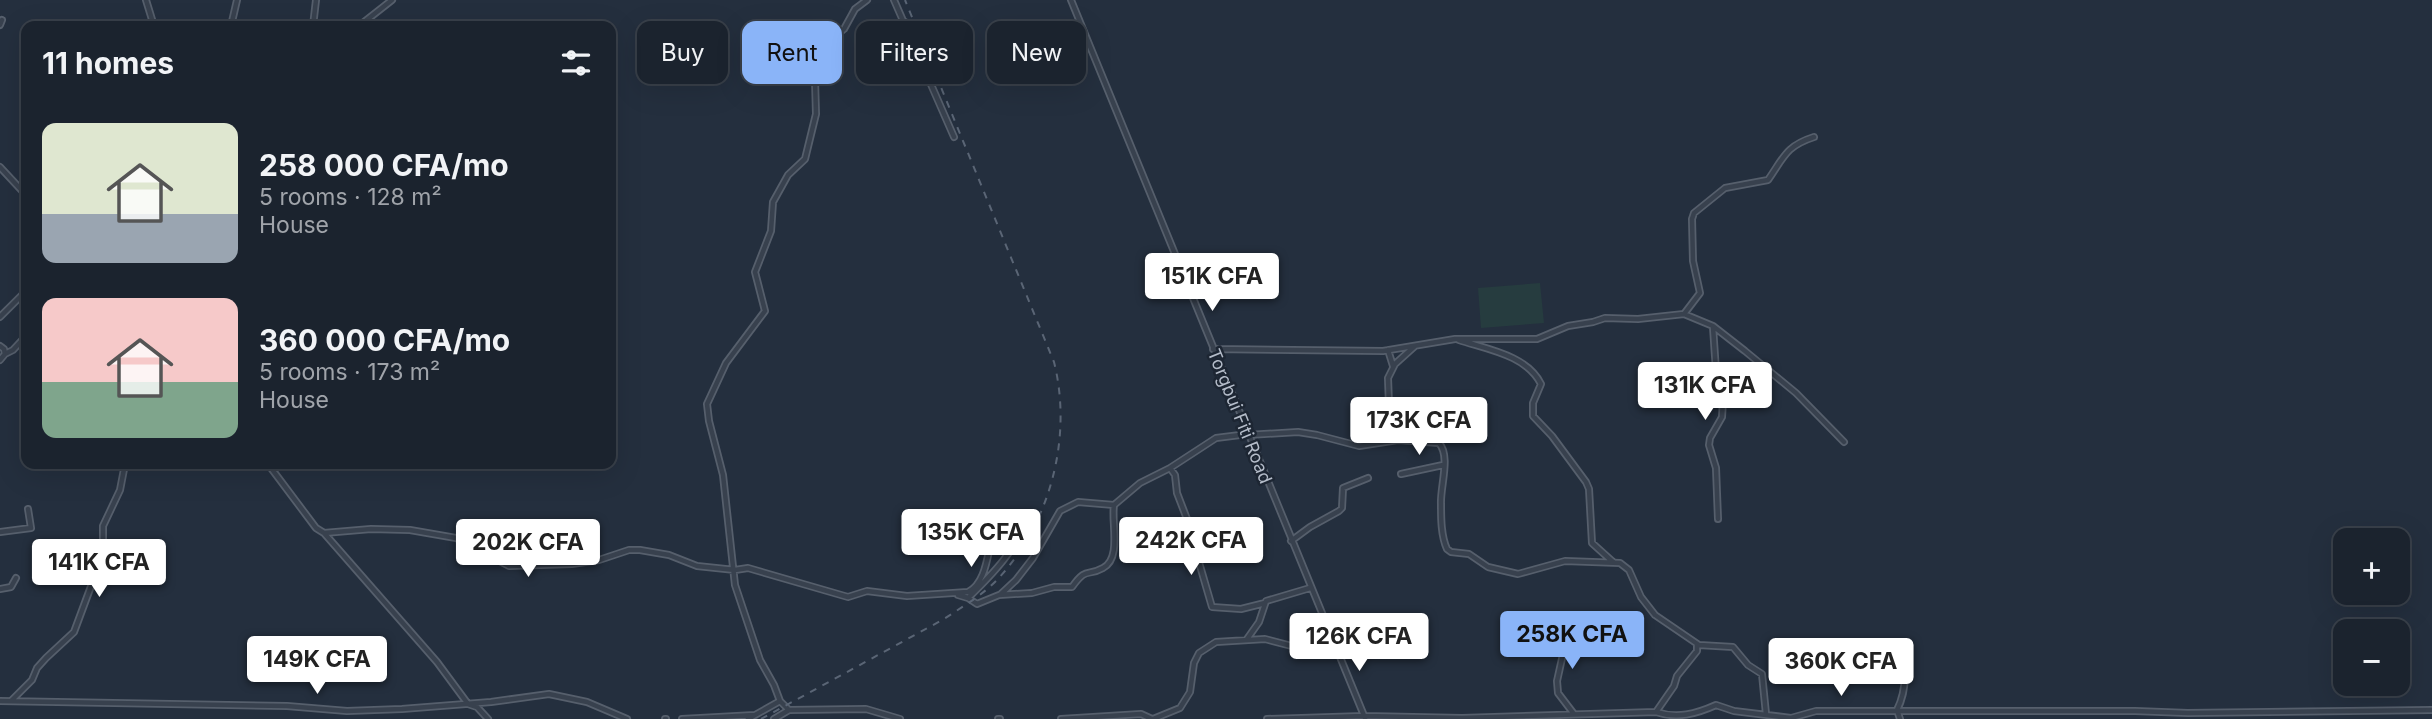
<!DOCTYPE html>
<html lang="en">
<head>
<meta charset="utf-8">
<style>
	body { margin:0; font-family:Inter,sans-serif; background:#242b36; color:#f1f3f6; height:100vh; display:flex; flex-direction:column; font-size:26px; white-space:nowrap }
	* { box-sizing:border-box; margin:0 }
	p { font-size:23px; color:#a0a4aa }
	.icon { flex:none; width:38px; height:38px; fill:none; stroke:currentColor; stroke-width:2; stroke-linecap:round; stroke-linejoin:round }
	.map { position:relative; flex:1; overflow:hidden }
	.drawer { position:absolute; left:21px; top:21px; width:595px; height:448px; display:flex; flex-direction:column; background:#1b232e; border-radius:14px; box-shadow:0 7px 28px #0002,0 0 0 2px #39404a }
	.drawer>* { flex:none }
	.banner { position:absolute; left:637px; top:21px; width:665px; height:63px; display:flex; gap:14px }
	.fabs { position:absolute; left:2333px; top:528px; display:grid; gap:14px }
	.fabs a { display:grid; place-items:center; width:77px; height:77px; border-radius:14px; background:#1b232e; box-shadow:0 7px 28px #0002,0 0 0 2px #39404a; font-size:35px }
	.price { position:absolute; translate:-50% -60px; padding:0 16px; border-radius:7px; background:#fff; color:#222; font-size:23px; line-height:46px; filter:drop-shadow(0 2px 4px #0008) }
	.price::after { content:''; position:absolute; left:50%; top:42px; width:21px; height:16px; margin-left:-10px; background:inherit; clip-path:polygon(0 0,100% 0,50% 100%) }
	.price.current { background:#8ab4f8; color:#111 }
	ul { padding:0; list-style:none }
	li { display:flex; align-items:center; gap:21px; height:175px; padding:0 21px }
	li span { display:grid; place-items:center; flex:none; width:196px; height:140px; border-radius:14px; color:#555 }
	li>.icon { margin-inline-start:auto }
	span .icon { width:84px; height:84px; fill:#fffc; stroke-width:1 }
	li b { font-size:30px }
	h2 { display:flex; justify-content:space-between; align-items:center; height:84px; padding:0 21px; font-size:30px }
	.pill { padding:0 24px; border-radius:14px; background:#1b232e; box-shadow:0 7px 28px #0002,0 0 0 2px #39404a; font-size:24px; line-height:63px }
	.pill.current { background:#8ab4f8; color:#111 }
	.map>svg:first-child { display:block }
</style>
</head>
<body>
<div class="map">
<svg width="2432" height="719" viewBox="0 0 2432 719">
	<rect width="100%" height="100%" fill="#242f3e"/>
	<!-- green -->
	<path fill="#263c3f" d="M1540,283l4,40 -63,5 -3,-40z"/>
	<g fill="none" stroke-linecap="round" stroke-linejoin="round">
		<!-- minor casing -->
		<g stroke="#565f6c" stroke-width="8">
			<path id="minor" d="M146,0l8,26
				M867,0l-12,9 -11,20 -21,17 -8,34 1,34 -11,45 -17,16 -15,27 -2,29 -16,41 10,39 -39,52 -19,41 2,17 14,54 12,110 25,75 14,25 6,16 9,9 77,-1 34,10
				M894,0l60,137
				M1071,0l294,718
				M0,25l2,-5
				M214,26l11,-2 5,2
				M231,26l6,-26
				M313,26l3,-26
				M359,26l33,-26
				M893,65l1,-25 11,-18
				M0,167l26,28
				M1684,314l16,-21 -7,-32 -1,-42 2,-6 31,-25 43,-8c16,-23 18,-34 46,-43
				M0,317l26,-26
				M1713,327l3,44 6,14 1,15 -1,17 -12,21 -1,7 7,23 2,51
				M1459,340c27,9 68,15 82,44l-8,19v13l19,20 34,46 3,7 3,54 21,19
				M0,346l4,3 1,5 -5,6
				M1213,349l170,2 72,-12h82l31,-13 25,-4 12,-4 33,1 46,-5 29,12 32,25 51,42 48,49
				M1388,350l5,16
				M5,354l8,-4 13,-14
				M1248,435l50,-3 19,3 42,11 39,-6 41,3c12,13 1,44 2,61 0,14 0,32 6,45l4,3 18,2 19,13 30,7 47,-13 55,2 9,7 12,27 14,18 44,30 34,2 15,18 14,9 4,40
				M1386,441l4,-9 -2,-54 7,-14 20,-18
				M268,464l48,64 8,5 113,129 31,42 9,3 11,12
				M1170,468l5,7 2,18 15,39 4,20 16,55 29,2 24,-6
				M1401,474l42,-9
				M0,532l31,-4 -3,-19
				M324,533l47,-4 39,1 46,8 53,28 63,-2 27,-4 30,-10h11l29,5 28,11 38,4 13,-2 100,29 19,-6 40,5 61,-4c14,-7 18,-26 21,-41
				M1291,541l19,-14 29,-16 3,-3 1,-20 25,-10
				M0,589l11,-2 5,-9
				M1001,594l15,-14 17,-22 27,-47 18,-9 36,3
				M958,595l10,3 9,6 22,-9 33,-2 22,-6h18c15,-21 15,-10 31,-19 19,-10 8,-46 11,-63l26,-22 30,-15 46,-30 24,-3 6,-3
				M968,598c29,-28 46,-47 63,-84
				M1569,627l-12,54 1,12 16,21
				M1247,639l12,-17 7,-21 44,-13
				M12,700l20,-20 5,-12 9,-10 28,-26 29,-78v-28l17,-36 5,-26
				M0,701l287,5 60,5 55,-2 89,-7 58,-8 38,8 40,17
				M1656,712l18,-26 3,-10 20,-25v-7
				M665,719h1
				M682,719l73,-4
				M748,719l32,-18
				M774,719l15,-9
				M998,719h2
				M1061,719l80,-5 11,5
				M1153,719l27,-11 10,-16 4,-29 5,-10 17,-11 49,-3 46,12 23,-4
				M1267,719l97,-3 98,2 194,-6c21,7 40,2 60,-7l18,6 57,7 25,-7h319l53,2 244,-3
				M1900,719l-3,-9c7,-14 9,-28 7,-44"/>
		</g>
		<!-- minor -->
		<use href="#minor" stroke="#38414e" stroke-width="4.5"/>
		<!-- rail -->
		<path stroke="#5a6575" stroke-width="2" stroke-dasharray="7 7" stroke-linecap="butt" d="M761,719l183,-100c18,-12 37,-23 52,-38 54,-57 77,-143 58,-219l-149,-362"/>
	</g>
	<g text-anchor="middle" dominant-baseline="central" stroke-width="5" stroke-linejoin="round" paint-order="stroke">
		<!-- street labels -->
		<g font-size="18" fill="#b4bcc9" stroke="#1d2633">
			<text transform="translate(1240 416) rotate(68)">Torgbui Fiti Road</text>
		</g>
	</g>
</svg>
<div class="fabs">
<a>+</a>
<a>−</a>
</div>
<b class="price" style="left:1212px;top:313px">151K CFA</b>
<b class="price" style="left:1705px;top:422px">131K CFA</b>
<b class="price" style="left:1419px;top:457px">173K CFA</b>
<b class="price" style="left:971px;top:569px">135K CFA</b>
<b class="price" style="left:1191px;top:577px">242K CFA</b>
<b class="price" style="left:528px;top:579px">202K CFA</b>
<b class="price" style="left:99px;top:599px">141K CFA</b>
<b class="price current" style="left:1572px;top:671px">258K CFA</b>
<b class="price" style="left:1359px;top:673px">126K CFA</b>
<b class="price" style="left:317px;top:696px">149K CFA</b>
<b class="price" style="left:1841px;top:698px">360K CFA</b>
<div class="banner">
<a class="pill">Buy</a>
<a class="pill current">Rent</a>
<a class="pill">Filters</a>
<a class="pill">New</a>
</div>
<section class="drawer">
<h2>11 homes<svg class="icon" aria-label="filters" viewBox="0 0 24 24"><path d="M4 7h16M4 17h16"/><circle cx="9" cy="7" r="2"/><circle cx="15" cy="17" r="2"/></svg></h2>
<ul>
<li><span style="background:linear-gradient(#dfe7d0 65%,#9aa5b1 0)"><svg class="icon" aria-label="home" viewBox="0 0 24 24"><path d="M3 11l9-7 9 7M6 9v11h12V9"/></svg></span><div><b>258 000 CFA/mo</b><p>5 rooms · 128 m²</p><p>House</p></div></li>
<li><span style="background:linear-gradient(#f6c9c9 60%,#7fa58c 0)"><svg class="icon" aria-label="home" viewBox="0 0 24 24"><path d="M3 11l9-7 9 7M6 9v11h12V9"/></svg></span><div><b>360 000 CFA/mo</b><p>5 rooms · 173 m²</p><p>House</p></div></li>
</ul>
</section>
</div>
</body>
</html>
